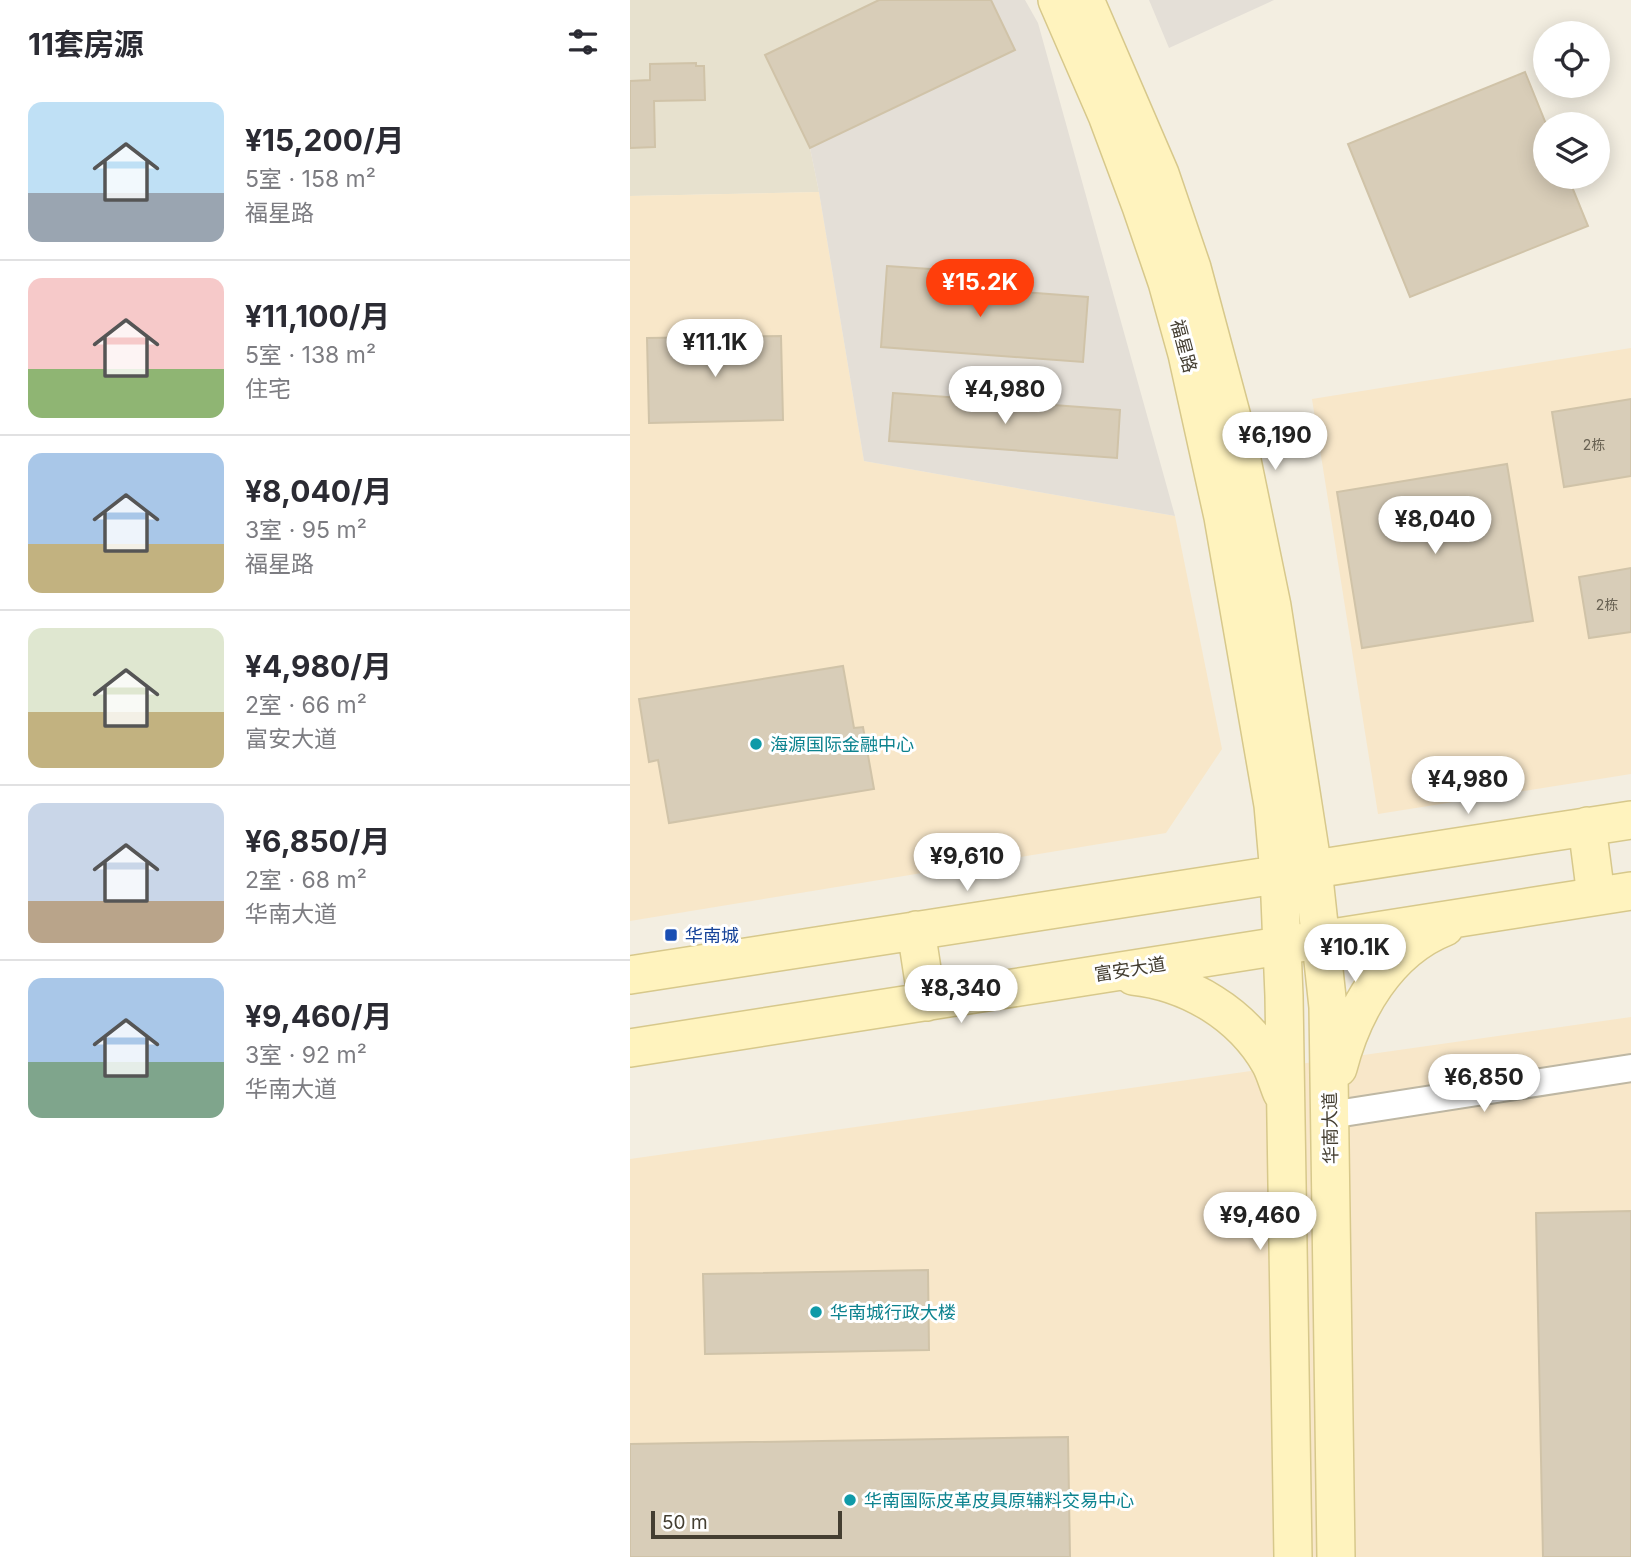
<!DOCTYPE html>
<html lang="zh">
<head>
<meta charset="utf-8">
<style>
	body { margin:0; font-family:Inter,"Noto Sans SC",sans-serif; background:#f7f7f7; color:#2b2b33; height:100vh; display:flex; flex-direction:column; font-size:26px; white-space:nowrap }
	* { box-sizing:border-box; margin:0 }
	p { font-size:23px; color:#7c7c81 }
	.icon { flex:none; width:38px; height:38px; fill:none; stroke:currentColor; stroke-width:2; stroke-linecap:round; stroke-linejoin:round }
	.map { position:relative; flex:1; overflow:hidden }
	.side { display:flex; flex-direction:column; background:#fff; width:630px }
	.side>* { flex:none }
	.controls { position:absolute; left:903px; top:21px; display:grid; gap:14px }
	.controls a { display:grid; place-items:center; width:77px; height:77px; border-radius:50%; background:#fff; box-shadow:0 4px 18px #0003; font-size:35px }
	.scale { position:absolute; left:21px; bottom:18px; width:191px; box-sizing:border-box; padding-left:7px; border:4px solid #443e31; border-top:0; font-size:19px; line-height:24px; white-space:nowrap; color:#443e31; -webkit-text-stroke:5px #fff; paint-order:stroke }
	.price { position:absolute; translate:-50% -60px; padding:0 16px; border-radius:24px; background:#fff; color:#222; font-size:23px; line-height:46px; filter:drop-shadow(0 2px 4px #0008) }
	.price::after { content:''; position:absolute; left:50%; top:42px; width:21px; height:16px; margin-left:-10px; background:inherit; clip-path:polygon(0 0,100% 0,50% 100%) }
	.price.on { background:#ff3e0b; color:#fff }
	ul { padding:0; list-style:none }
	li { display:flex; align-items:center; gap:21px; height:175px; padding:0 28px }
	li+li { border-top:2px solid #e1e1e2 }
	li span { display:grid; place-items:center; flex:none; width:196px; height:140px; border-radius:14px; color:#555 }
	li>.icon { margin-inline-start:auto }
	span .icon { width:84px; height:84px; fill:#fffc; stroke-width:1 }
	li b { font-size:30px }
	h2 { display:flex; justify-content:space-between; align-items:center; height:84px; padding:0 28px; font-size:30px }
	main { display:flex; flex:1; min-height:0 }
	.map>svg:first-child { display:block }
</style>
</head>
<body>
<main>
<section class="side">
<h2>11套房源<svg class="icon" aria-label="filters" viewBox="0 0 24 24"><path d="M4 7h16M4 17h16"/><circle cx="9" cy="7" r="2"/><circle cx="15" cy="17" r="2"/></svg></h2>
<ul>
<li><span style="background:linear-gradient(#bfe0f5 65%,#9aa5b1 0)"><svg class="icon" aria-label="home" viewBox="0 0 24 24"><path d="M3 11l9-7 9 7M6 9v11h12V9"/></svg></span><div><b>¥15,200/月</b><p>5室 · 158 m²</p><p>福星路</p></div></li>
<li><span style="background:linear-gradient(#f6c9c9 65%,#8fb573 0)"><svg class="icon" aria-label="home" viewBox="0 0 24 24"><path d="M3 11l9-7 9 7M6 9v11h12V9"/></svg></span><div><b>¥11,100/月</b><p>5室 · 138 m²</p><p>住宅</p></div></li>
<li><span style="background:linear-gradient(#a9c7e8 65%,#c2b280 0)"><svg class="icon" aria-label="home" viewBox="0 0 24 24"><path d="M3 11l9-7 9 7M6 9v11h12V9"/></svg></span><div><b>¥8,040/月</b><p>3室 · 95 m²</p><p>福星路</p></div></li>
<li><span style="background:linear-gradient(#dfe7d0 60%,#c2b280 0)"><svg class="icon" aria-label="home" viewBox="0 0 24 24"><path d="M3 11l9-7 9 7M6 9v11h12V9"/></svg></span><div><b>¥4,980/月</b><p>2室 · 66 m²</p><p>富安大道</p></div></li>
<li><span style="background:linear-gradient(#c9d6e8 70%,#b9a48a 0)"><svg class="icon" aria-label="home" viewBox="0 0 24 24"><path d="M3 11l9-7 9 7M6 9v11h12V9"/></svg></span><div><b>¥6,850/月</b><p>2室 · 68 m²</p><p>华南大道</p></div></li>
<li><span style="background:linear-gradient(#a9c7e8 60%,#7fa58c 0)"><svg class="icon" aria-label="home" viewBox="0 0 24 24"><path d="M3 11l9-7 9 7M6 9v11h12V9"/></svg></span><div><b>¥9,460/月</b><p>3室 · 92 m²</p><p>华南大道</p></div></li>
</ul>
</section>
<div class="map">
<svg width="1001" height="1557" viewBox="0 0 1001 1557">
	<rect width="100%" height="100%" fill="#f3eee1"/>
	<!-- residential -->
	<path fill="#e7e1ce" d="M0,0h249l-114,55 45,93 9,44 -189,4z"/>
	<!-- commercial -->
	<path fill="#f8e7c9" d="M189,192l45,269 311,55 47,233 -56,84 -536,88v-725z
		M1001,348v426l-253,40 -66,-415z
		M1001,1017v540h-1001v-398z"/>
	<!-- industrial -->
	<path fill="#e4dfd7" d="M249,0h146l13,23 137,493 -311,-55 -45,-269 -9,-44 -45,-93z
		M519,0h125l-105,48z"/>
	<!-- building -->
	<path fill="#d8cdb8" stroke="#d0c3a8" stroke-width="2" d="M249,0h112l24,50 -205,98 -45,-93z
		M66,63v3h8l1,34 -51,1 1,46 -25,1v-67l20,-1v-16z
		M895,72l21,52 -1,53h23l20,49 -178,71 -62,-153z
		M257,266l57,4 -2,16 146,11 -5,65 -202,-15z
		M151,336l2,84 -134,3 -2,-85z
		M263,393l227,17 -3,48 -228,-17z
		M1001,399v77l-67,11 -12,-75z
		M877,464l26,157 -171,27 -25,-156z
		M1001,568v64l-42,6 -10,-61z
		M213,666l11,62 9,-1 11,62 -205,34 -11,-63 -9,2 -10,-63z
		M1001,1211v346h-88l-7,-344z
		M298,1270l1,80 -224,4 -2,-80z
		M438,1437l2,120h-440v-113z"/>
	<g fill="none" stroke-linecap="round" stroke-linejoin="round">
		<!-- street casing -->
		<g stroke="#beb7a3" stroke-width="30">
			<path id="street" d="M700,1115l301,-47"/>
		</g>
		<!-- secondary casing -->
		<g stroke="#d7c88b" stroke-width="40">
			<path id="secondary" d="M427,0l50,115 34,91 26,76 20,72 36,163 50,288 6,69 5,122 9,561
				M455,0l75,174 32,94 45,168 35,170 41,263 15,138 8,550
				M957,826l9,70
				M286,930l11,72
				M0,975l1001,-155
				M503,976c56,6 109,38 137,87 5,9 8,21 12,30
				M0,1048l1001,-157
				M708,1068c15,-58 49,-118 107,-141"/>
		</g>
		<!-- street -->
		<use href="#street" stroke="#fff" stroke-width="26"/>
		<!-- secondary -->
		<use href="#secondary" stroke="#fff3be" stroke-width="37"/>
	</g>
	<!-- markers -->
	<g fill="#0f9aa8" stroke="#fff" stroke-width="2.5">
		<circle cx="126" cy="744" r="7"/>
		<circle cx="186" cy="1312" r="7"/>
		<circle cx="220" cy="1500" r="7"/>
	</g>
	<rect fill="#1a4fb4" stroke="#fff" stroke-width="2.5" x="34" y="928" width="14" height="14" rx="3.5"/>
	<g text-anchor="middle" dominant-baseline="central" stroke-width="6" stroke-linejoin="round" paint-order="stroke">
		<!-- number labels -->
		<g font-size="14" fill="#696253">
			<text x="964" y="444">2栋</text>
			<text x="977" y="604">2栋</text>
		</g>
		<!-- street labels -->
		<g font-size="18" fill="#443e31" stroke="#fff">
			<text transform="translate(554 346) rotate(75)">福星路</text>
			<text transform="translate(500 969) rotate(-9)">富安大道</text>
			<text transform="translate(700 1128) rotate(-91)">华南大道</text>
		</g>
		<!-- culture labels -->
		<g font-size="18" fill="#0d838f" stroke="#fff" text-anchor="start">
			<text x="140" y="744">海源国际金融中心</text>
			<text x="200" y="1312">华南城行政大楼</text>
			<text x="234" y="1500">华南国际皮革皮具原辅料交易中心</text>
		</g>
		<!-- transit labels -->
		<g font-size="18" fill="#164399" stroke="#fff" text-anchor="start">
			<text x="55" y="935">华南城</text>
		</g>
	</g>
</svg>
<div class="controls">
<a><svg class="icon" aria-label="locate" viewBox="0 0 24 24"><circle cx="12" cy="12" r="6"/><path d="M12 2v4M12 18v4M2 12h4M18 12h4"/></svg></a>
<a><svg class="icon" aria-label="layers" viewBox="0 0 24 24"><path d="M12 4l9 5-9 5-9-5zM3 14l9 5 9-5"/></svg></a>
</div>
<div class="scale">50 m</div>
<b class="price on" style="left:350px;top:319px">¥15.2K</b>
<b class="price" style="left:85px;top:379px">¥11.1K</b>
<b class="price" style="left:375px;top:426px">¥4,980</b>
<b class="price" style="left:645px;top:472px">¥6,190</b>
<b class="price" style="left:805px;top:556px">¥8,040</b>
<b class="price" style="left:838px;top:816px">¥4,980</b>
<b class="price" style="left:337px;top:893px">¥9,610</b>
<b class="price" style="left:725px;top:984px">¥10.1K</b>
<b class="price" style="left:331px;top:1025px">¥8,340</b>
<b class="price" style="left:854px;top:1114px">¥6,850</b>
<b class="price" style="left:630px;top:1252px">¥9,460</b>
</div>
</main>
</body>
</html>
